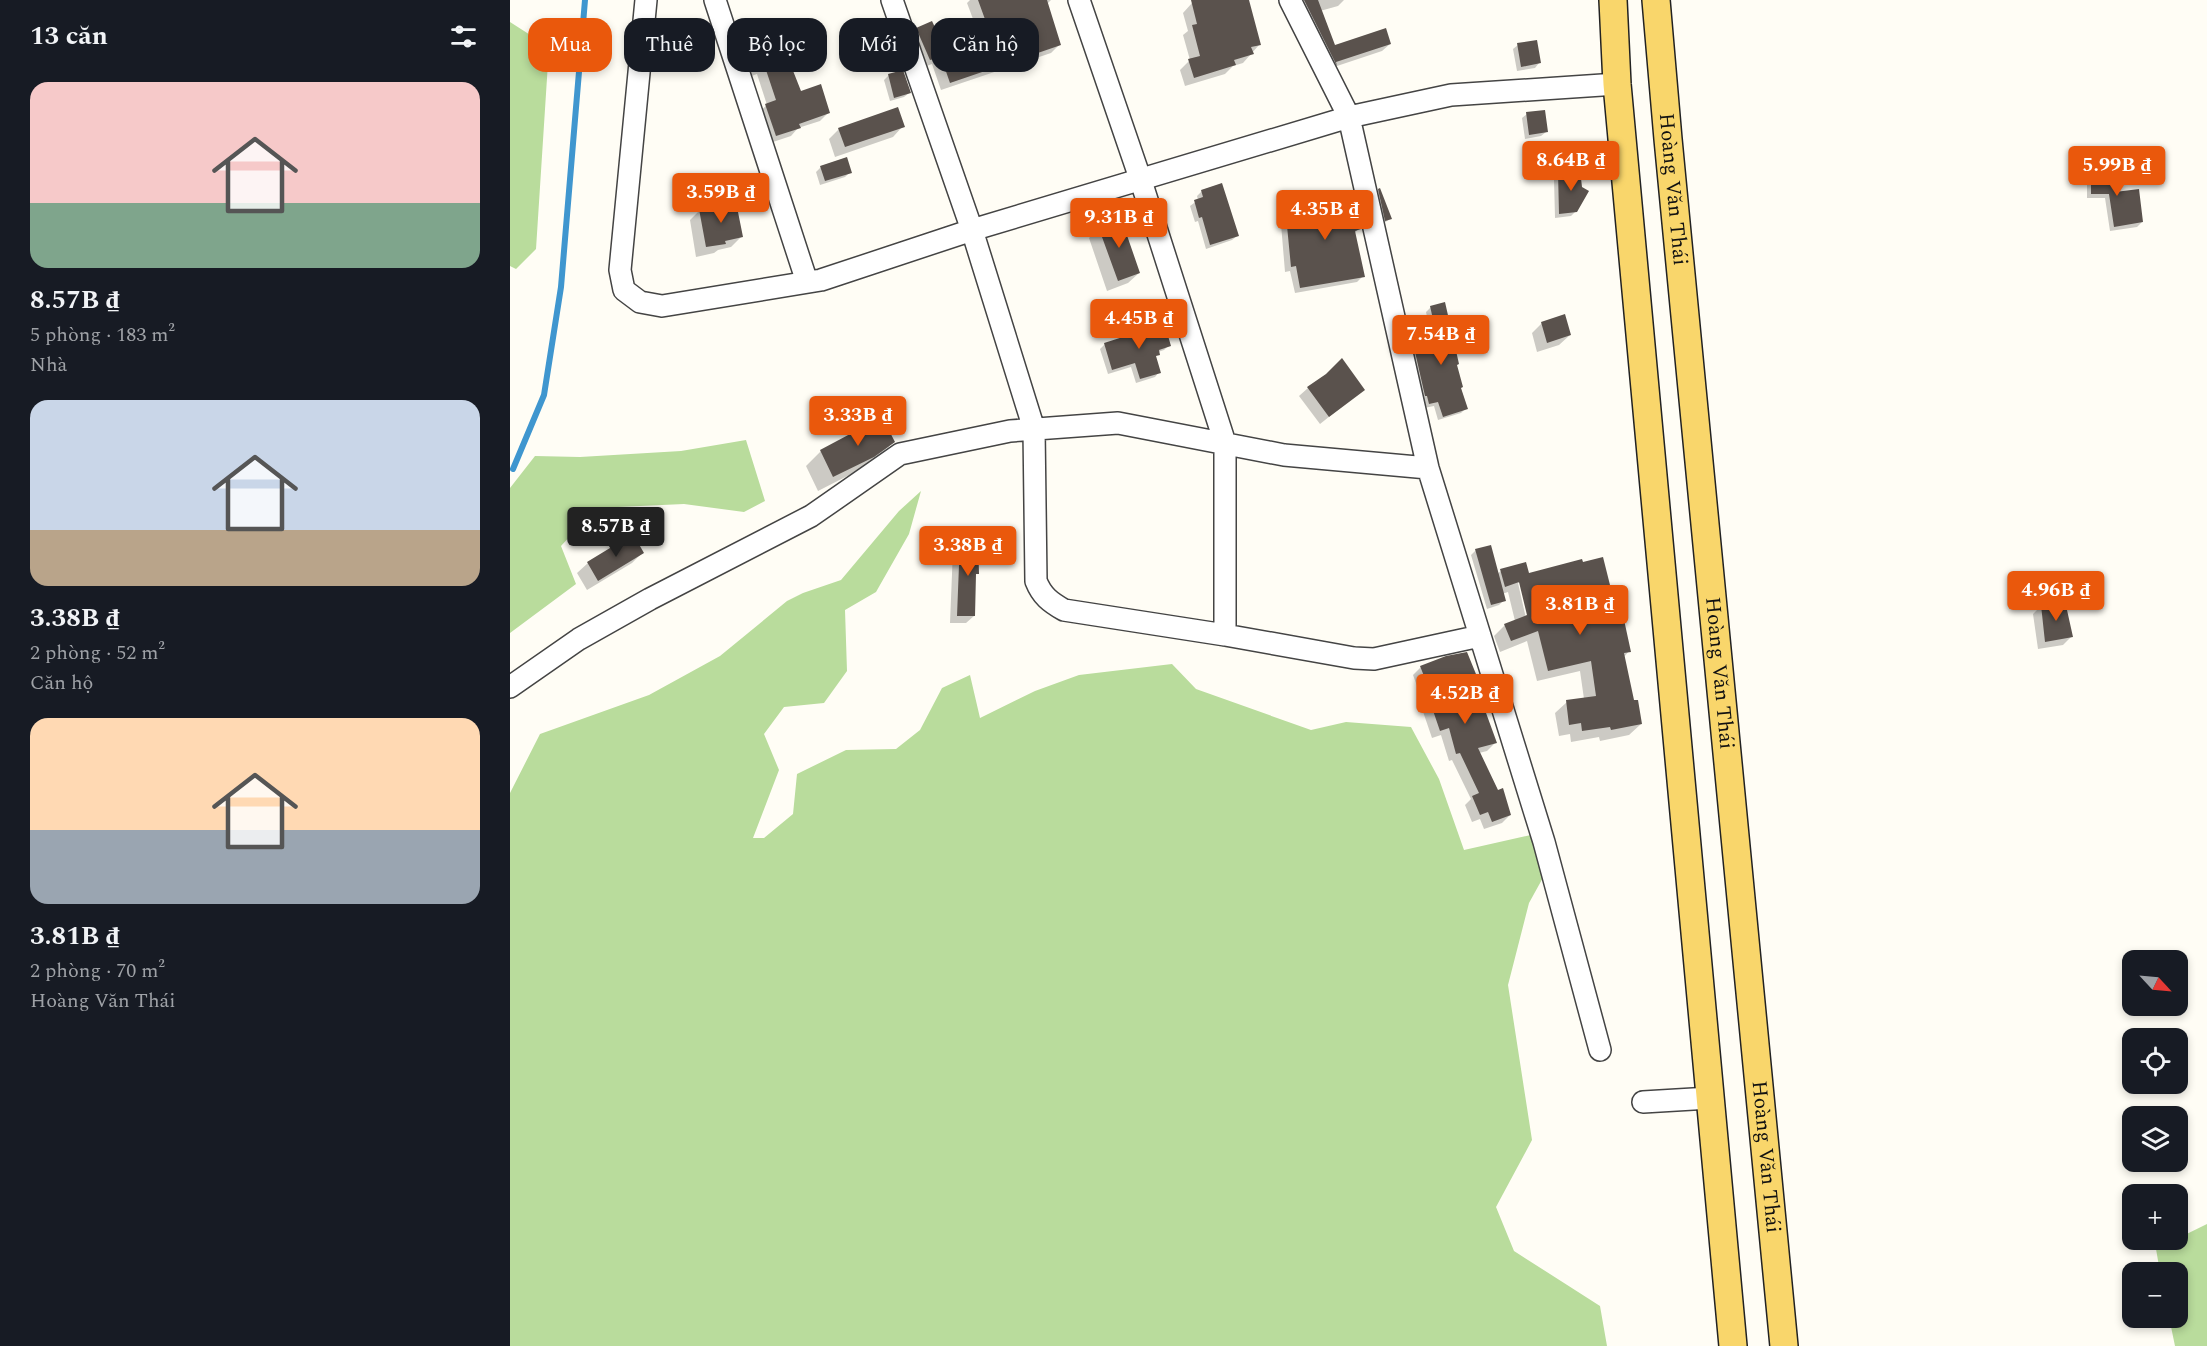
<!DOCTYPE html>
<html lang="vi">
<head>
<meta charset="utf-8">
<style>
	body { margin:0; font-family:Spectral,serif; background:#20242c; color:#f1f3f6; height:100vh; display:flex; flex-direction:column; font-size:22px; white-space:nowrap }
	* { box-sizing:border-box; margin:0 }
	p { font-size:20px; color:#9ea1a6 }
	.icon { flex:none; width:33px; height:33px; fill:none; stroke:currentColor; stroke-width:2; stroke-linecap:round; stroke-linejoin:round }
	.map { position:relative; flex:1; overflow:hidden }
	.details { display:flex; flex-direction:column; background:#171b24; width:510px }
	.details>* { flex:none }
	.top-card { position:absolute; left:18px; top:18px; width:570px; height:54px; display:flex; gap:12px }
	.needle { width:39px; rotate:116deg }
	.controls { position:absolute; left:1612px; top:950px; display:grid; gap:12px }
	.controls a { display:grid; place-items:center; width:66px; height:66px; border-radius:12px; background:#171b24; box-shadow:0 3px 9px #0003; font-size:30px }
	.price { position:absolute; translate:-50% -51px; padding:0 14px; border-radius:6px; background:#ea580c; color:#fff; font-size:20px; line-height:39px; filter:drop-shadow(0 2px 3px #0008) }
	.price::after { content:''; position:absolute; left:50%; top:36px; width:18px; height:14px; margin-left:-9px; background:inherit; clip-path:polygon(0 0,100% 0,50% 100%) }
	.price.active { background:#222; color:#fff }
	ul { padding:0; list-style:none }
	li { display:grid; align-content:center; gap:12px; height:318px; padding:0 30px }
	li span { display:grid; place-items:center; height:186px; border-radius:18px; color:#555 }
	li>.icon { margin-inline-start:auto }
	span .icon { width:108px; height:108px; fill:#fffc; stroke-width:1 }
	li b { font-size:26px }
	h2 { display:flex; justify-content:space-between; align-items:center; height:72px; padding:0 30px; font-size:26px }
	.pill { padding:0 21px; border-radius:18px; background:#171b24; box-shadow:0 3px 9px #0003; font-size:21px; line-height:54px }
	.pill.active { background:#ea580c; color:#fff }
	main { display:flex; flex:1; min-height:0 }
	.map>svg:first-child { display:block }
</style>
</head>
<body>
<main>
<section class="details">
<h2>13 căn<svg class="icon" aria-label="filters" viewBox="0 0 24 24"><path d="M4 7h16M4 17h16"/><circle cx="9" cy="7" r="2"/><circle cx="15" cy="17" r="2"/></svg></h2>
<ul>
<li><span style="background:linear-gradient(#f6c9c9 65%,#7fa58c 0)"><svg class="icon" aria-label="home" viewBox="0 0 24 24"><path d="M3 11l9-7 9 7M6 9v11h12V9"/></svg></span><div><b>8.57B ₫</b><p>5 phòng · 183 m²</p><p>Nhà</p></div></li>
<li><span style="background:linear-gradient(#c9d6e8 70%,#b9a48a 0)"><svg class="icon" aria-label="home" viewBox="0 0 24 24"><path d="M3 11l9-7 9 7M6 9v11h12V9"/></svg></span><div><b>3.38B ₫</b><p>2 phòng · 52 m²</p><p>Căn hộ</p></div></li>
<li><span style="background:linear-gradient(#ffd9b3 60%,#9aa5b1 0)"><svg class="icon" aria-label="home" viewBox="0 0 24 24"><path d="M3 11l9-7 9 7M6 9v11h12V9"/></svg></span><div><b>3.81B ₫</b><p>2 phòng · 70 m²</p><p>Hoàng Văn Thái</p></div></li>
</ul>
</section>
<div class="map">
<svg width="1697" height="1346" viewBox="0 0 1697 1346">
	<rect width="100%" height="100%" fill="#fffdf5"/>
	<!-- forest -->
	<path fill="#b9dc9c" d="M0,22l39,25 -13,202 -20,20 -6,-3z
		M236,440l19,61 -21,11 -60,-8 -88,4 -35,38 15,38 -66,49v-145l25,-32 45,1 101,-6z
		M411,491l-12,43 -33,58 -31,18 2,61 -23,32 -40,4 -20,27 15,36 -26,68h11l29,-24 4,-40 49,-24 50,-1 24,-19 22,-42 28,-13 10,43 55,-27 44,-16 93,-11 24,25 115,41 35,-8 65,5 28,52 25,71 67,-15 19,30 -21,38 -21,82 24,155 -36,67 18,44 86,55 7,40h-1097v-553l30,-59 109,-39 71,-39 67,-55 16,-8 38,-13 58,-69z
		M1697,1224v122h-32l-6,-29h9v-45h-18l-4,-23z"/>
	<!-- shadow -->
	<path fill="#0003" fill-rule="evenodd" d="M460,0h81l-4,4 13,40 -9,9 -110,37 -9,-26 -11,4 -13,-30 8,-8 15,-7 8,17 37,-13 -9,-24z
		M695,0h42l12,45 -16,18 -10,3 -8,8 -40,12 -5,-16 10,-10 -7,-25 5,-4 -5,-18 9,-10z
		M782,0h52l-6,6 -18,5 14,35 56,-2 -8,7 -48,16z
		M1008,45l21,18 -4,5 -18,3 -4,-22z
		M236,47l61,4 -9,8 -10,3 12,31 28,20 -8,8 -22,7 -7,8 -24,8 -9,-31 9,-8 -10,-31 -11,4 -8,-23z
		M379,75l20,18 -5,4 -14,4 -6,-21z
		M1017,114l19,18 -5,4 -16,3 -3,-21z
		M393,126l-10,11 -58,20 -6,-18 10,-10z
		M311,167l29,5 -5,5 -25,8 -4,-13z
		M1582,170l50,52 -5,5 -27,4 -5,-33h-18v-24z
		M1049,174l17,37 -5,5 -16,2 -1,-39z
		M869,190l11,29 -9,6 -7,-30z
		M692,191l35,45 -5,4 -26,9 -8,-28 -3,1 -5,-16 8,-6 -1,-4z
		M776,206l73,22 -5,6 9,42 -6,6 -62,11 -5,-22 -5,1 -5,-60z
		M190,210l41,27 -10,10 -13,3 -4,3 -18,4 -6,-37z
		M589,228l40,45 -11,10 -21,8 -18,-53z
		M921,307l24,59 11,42 -5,5 -23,7 -4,-14 -10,2 -15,-59 5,-4 18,-5 -6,-28z
		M1032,323l28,12 -11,10 -22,7 -5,-19z
		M595,344l64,1 -5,5 -6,2 -3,6 4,14 -4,5 -19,6 -5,-16 -23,7 -8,-25z
		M798,388l55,2 -43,34 -21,-28z
		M383,442l-15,15 -21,14 -39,20 -12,-25 15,-15z
		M122,536l10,17 -10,10 -45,27 -10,-17 11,-10z
		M450,541l17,32 -3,3v40l-8,7h-16l3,-74z
		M966,550l21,24 4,-3 27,4 101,76 -5,6 9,45 8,22 -12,11 -29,6 -1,-4 -28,5 -1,-8 -11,2 -4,-23 12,-11 17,-3 -4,-28 -43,10 -10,-40 -27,11 -6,-16 11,-11 10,-4 -7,-29 -6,2 2,6 -5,5 -12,4 -16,-54zM1008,583h3l9,39 -3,1z
		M1531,606l30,31 -8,8 -25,4 -5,-35z
		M911,667l55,11 -3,4 22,61 -8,8 -8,2 31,62 -8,8 -18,6 -4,-10 -8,3 -7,-17 6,-6 -19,-39 -3,1 -8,-26 -9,3 -14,-41 2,-3 -7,-19z"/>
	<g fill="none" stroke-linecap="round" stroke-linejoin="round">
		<!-- stream -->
		<path stroke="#3f96cf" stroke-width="6" d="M3,469l31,-74 17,-108 24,-287"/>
	</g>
	<!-- building -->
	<path fill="#5a524d" d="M468,0h69l14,45 -111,38 -9,-26 -11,3 -14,-32 16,-7 8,17 46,-16z
		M681,0h58l12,45 -10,2 3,7 -20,6 2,5 -42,13 -6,-19 12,-3 -8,-31 5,-1z
		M794,0h14l17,45 51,-17 5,16 -55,18 1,4z
		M289,25l9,26 -20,7 13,33 20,-7 9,29 -31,11 2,4 -25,8 -11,-32 11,-4 -11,-33 -10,4 -10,-26z
		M1027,40l4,23 -20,4 -4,-24z
		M393,70l8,23 -17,5 -6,-24z
		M388,107l7,20 -60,20 -7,-19z
		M1035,110l3,22 -19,3 -3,-23z
		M337,157l5,16 -27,8 -5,-15z
		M1581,168h25l-1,24 24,-3 4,33 -29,5 -5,-33h-18z
		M1070,170l2,17 7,4 -12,21 -18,2 -1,-42z
		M712,183l17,53 -29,9 -8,-28 -3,1 -5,-18 9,-3 -2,-7z
		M870,188l12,31 -7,2 -7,-32z
		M844,196l7,33 -6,2 10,46 -65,11 -4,-22 -5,1 -6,-62z
		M226,202l7,35 -18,4 1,3 -20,3 -7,-38z
		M611,218l19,55 -22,8 -20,-55z
		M935,302l14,62 -2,1 6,22 -2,1 7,21 -25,8 -5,-15 -9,2 -2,-8h-2l-12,-53 24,-6 -7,-31z
		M1055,314l6,21 -24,8 -6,-21z
		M654,322l7,24 -12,4 1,5 -4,1 5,17 -21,6 -5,-16 -23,7 -8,-27 41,-13z
		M832,358l23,32 -36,27 -22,-30 19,-13z
		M372,417l13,25 -21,15 -41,20 -13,-27z
		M123,534l11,19 -46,28 -11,-19z
		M468,539l1,35h-3l-1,42h-18l3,-76z
		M981,545l15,56 -15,4 -16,-56z
		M1093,557l9,36 6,-1 13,60 -7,1 10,47h4l4,24 -31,6 -1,-3 -28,4 -1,-8 -12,2 -3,-25 30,-4 -5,-35 -43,10 -10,-40 -27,10 -7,-17 23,-9 -8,-33 -14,5 -5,-18 26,-7 3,11 53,-14 1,3z
		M1555,601l8,36 -28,5 -4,-37z
		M957,652l11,27 -4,1 23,63 -19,5 20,42 5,-2 8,27 -19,7 -4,-10 -8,3 -8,-19 7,-3 -19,-40 -4,1 -7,-26 -9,3 -15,-44 3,-1 -8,-20 26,-10z"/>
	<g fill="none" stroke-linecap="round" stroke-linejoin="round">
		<!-- minor casing -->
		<g stroke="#444" stroke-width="24">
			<path id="minor" d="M136,0l-26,270 4,20 16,12 22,4 159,-26 151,-50 377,-113 102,-22 166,-11
				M205,0l92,282
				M382,0l80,230 62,199 2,152c6,15 14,21 28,29l161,25 129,23 20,1 106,-23
				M569,0l61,178 85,265v192
				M780,0l59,117 79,351 116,374 56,208
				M0,687l69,-48 71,-40 161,-83 89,-62 110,-23 108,-8 166,32 144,13
				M1133,1102l67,-4"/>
		</g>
		<!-- major casing -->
		<g stroke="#222" stroke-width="30">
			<g id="major">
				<path d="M1103,0l4,84 116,1262"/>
				<path id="s1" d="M1146,0l12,139 116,1207"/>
			</g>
		</g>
		<!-- minor -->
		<use href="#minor" stroke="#fff" stroke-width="21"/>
		<!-- major -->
		<use href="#major" stroke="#f9d66b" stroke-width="27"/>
	</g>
	<g text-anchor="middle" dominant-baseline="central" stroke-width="6" stroke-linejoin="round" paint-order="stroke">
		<!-- street labels -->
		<g font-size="21" fill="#111" stroke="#fff">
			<text stroke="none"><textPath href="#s1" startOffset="190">Hoàng Văn Thái</textPath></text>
			<text stroke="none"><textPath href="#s1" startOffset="676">Hoàng Văn Thái</textPath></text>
			<text stroke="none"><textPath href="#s1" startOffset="1162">Hoàng Văn Thái</textPath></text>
		</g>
	</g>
</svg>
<div class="controls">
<a><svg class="needle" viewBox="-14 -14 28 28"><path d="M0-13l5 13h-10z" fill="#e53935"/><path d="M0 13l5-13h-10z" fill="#9ea1a6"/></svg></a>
<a><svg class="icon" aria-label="locate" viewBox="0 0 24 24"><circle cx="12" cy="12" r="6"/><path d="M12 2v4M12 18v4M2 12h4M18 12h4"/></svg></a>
<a><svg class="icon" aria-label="layers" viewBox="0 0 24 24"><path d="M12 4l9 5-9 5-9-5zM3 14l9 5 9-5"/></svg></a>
<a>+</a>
<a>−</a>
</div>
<b class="price" style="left:1061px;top:192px">8.64B ₫</b>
<b class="price" style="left:1607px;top:197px">5.99B ₫</b>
<b class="price" style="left:211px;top:224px">3.59B ₫</b>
<b class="price" style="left:815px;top:241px">4.35B ₫</b>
<b class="price" style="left:609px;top:249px">9.31B ₫</b>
<b class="price" style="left:629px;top:350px">4.45B ₫</b>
<b class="price" style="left:931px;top:366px">7.54B ₫</b>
<b class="price" style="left:348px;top:447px">3.33B ₫</b>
<b class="price active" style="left:106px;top:558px">8.57B ₫</b>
<b class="price" style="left:458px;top:577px">3.38B ₫</b>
<b class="price" style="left:1546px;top:622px">4.96B ₫</b>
<b class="price" style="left:1070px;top:636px">3.81B ₫</b>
<b class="price" style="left:955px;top:725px">4.52B ₫</b>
<div class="top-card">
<a class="pill active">Mua</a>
<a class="pill">Thuê</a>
<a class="pill">Bộ lọc</a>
<a class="pill">Mới</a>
<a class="pill">Căn hộ</a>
</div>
</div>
</main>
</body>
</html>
